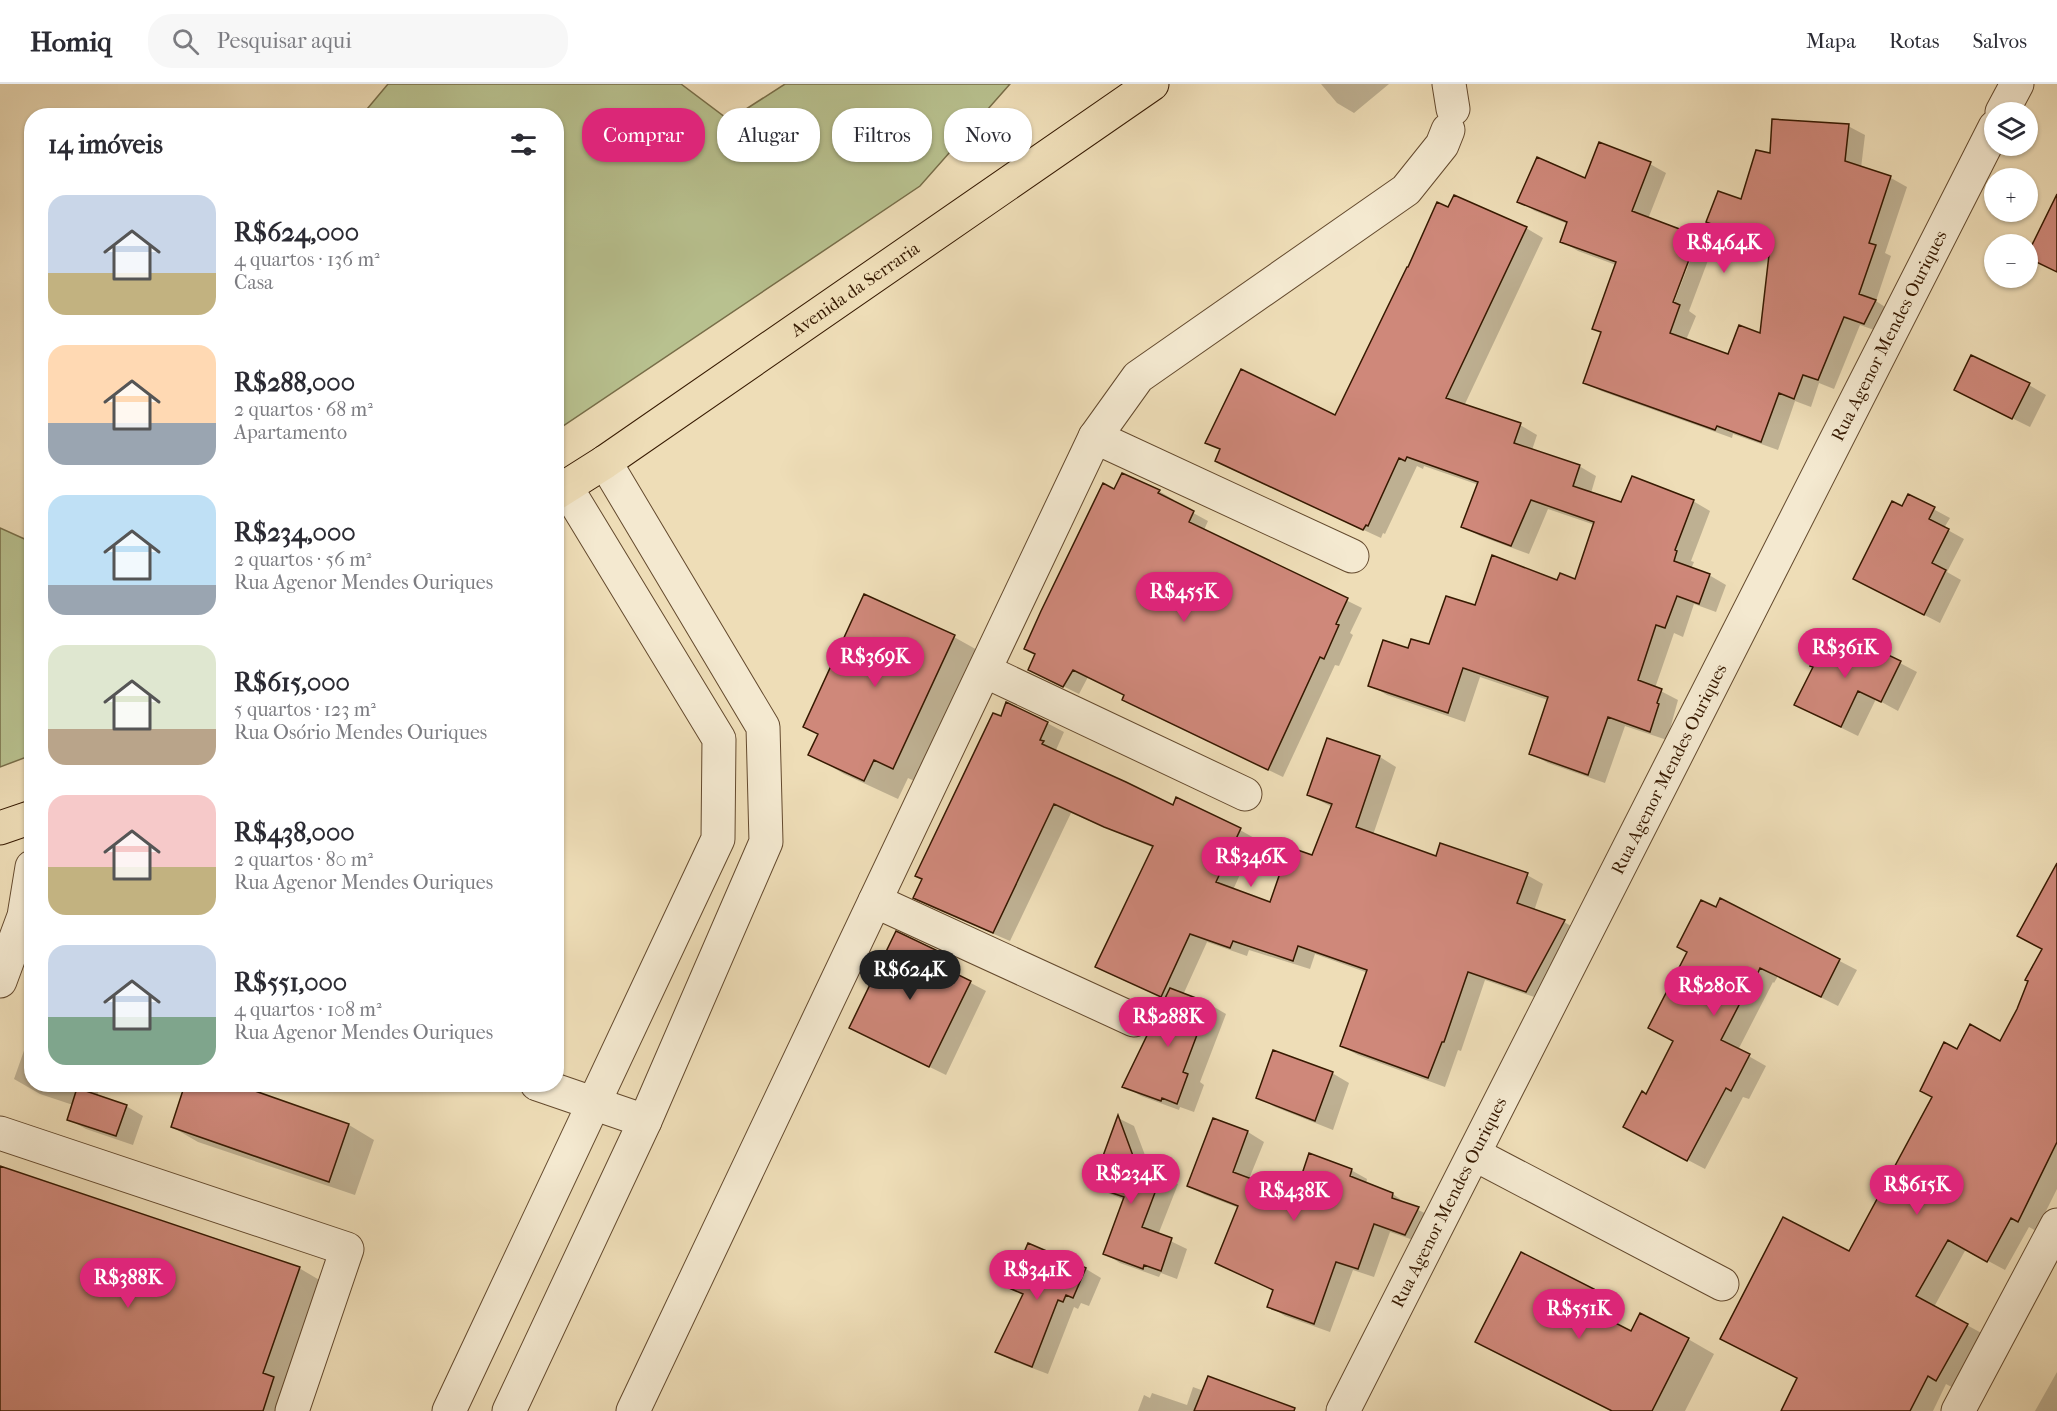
<!DOCTYPE html>
<html lang="pt">
<head>
<meta charset="utf-8">
<style>
	body { margin:0; font-family:"IM FELL French Canon",serif; background:#f7f7f7; color:#2b2b33; height:100vh; display:flex; flex-direction:column; font-size:22px; white-space:nowrap }
	* { box-sizing:border-box; margin:0 }
	p { font-size:20px; color:#7c7c81 }
	.icon { flex:none; width:33px; height:33px; fill:none; stroke:currentColor; stroke-width:2; stroke-linecap:round; stroke-linejoin:round }
	.map { position:relative; flex:1; overflow:hidden }
	.panel { position:absolute; left:24px; top:24px; width:540px; height:984px; display:flex; flex-direction:column; background:#fff; border-radius:24px; box-shadow:0 2px 4px #0004 }
	.panel>* { flex:none }
	.banner { position:absolute; left:582px; top:24px; width:570px; height:54px; display:flex; gap:12px }
	.buttons { position:absolute; left:1984px; top:18px; display:grid; gap:12px }
	.buttons a { display:grid; place-items:center; width:54px; height:54px; border-radius:50%; background:#fff; box-shadow:0 2px 4px #0004; font-size:30px }
	.price { position:absolute; translate:-50% -51px; padding:0 14px; border-radius:21px; background:#db2777; color:#fff; font-size:20px; line-height:39px; filter:drop-shadow(0 2px 3px #0008) }
	.price::after { content:''; position:absolute; left:50%; top:36px; width:18px; height:14px; margin-left:-9px; background:inherit; clip-path:polygon(0 0,100% 0,50% 100%) }
	.price.selected { background:#222; color:#fff }
	ul { padding:0; list-style:none }
	li { display:flex; align-items:center; gap:18px; height:150px; padding:0 24px }
	li span { display:grid; place-items:center; flex:none; width:168px; height:120px; border-radius:18px; color:#555 }
	li>.icon { margin-inline-start:auto }
	span .icon { width:72px; height:72px; fill:#fffc; stroke-width:1 }
	li b { font-size:26px }
	h2 { display:flex; justify-content:space-between; align-items:center; height:72px; padding:0 24px; font-size:26px }
	.tag { padding:0 21px; border-radius:24px; background:#fff; box-shadow:0 2px 4px #0004; font-size:21px; line-height:54px }
	.tag.selected { background:#db2777; color:#fff }
	header { display:flex; align-items:center; gap:36px; box-sizing:border-box; height:84px; padding:0 30px; background:#fff; border-bottom:2px solid #e1e1e2 }
	header strong { font-size:28px }
	nav { display:flex; gap:33px; margin-inline-start:auto; font-size:21px }
	.search { width:420px; height:54px; background:#f7f7f7; display:flex; align-items:center; gap:15px; box-sizing:border-box; padding:0 21px; border-radius:24px; color:#7c7c81; font-size:22px }
	.map>svg:first-child { display:block }
</style>
</head>
<body>
<header>
<strong>Homiq</strong>
<div class="search"><svg class="icon" aria-label="search" viewBox="0 0 24 24"><circle cx="10" cy="10" r="6"/><path d="M15 15l6 6"/></svg>Pesquisar aqui</div>
<nav><a>Mapa</a><a>Rotas</a><a>Salvos</a></nav>
</header>
<div class="map">
<svg width="2057" height="1327" viewBox="0 0 2057 1327">
	<rect width="100%" height="100%" fill="#eeddb7"/>
	<filter id="stains"><feTurbulence type="fractalNoise" baseFrequency=".00333" numOctaves="4"/><feColorMatrix values="0 0 0 0 .2 0 0 0 0 .09 0 0 0 0 .02 0 0 0 .5 -.17"/></filter>
	<radialGradient id="worn" r=".72"><stop offset=".6" stop-color="#630" stop-opacity="0"/><stop offset="1" stop-color="#630" stop-opacity=".3"/></radialGradient>
	<!-- green -->
	<path fill="#b8c18f" stroke="#776d48" stroke-width="1.5" d="M388,0h293l48,36 56,-36h225l-90,102 -363,244 -1,-314 -194,-1z
		M0,444l29,13 2,-2 1,216 -32,12z"/>
	<!-- shadow -->
	<path fill="#0003" d="M1321,0h68l-35,29 -17,-10z
		M1848,42l17,9 -4,33 30,10 16,9 -22,66 6,3 -15,45 15,10 -11,21 -20,-7 -26,64 -15,-6 -8,24 -16,-6 -17,49 -45,-16 -1,4 -131,-47 -16,-9 18,-49 -9,-5 22,-63 -38,-14 -17,-10 7,-17 -33,-13 -16,-10 67,-21 64,-16 16,9 -18,46 50,19h-2l-28,70 3,2 28,-72 14,9 -24,64 7,5 -10,24 43,16 32,-21 10,-86 -47,-18 -17,-9 35,-21 30,-46z
		M1449,125l77,19 17,10 -79,168 56,19 17,10 -5,15 47,16 17,10 -5,17 31,10 71,-2 17,10 -19,50 3,1 -3,7 18,6 17,10 -10,27 -22,-8 -11,33 -9,-4 -19,55 23,12 -11,40 -42,-14 -20,57 -57,-20 -18,-10 18,-53 -68,-23 -15,45 -78,-27 -17,-10 39,-35 21,-4 46,-39 82,-25 18,-1 19,-56 -47,-16 -19,45 -49,-18 -17,-9 16,-42 -55,-19 -1,3 -6,-3 -32,68 -2,-1 -2,5 -147,-68 -17,-10 4,-10 -14,-8 128,-25z
		M2029,301l17,10 -16,32 -57,-28z
		M1123,391l36,16 15,9 -1,2 35,19 -4,9 158,78 -12,25 3,2 -14,31 -4,-1 -52,112 -145,-69 -12,-13 -38,-18 -9,17 -49,-24z
		M1909,412l41,22 -6,10 20,11 -17,33 14,8 -21,43 -70,-36z
		M954,553l34,19 -61,131 -19,-9 -10,21 -54,-25 -34,-20z
		M1851,568l49,11 17,9 -19,39 -22,-12 -18,37 -45,-22z
		M1001,634l46,5 17,9 -8,18 3,2 114,55 67,23 16,9 -23,51 38,14 42,-47 19,-50 -23,-12 19,-55 52,17 16,10 -23,68 64,23 90,17 16,9 -9,27 30,11 16,9 -37,69 -58,-20 -24,71 -3,-1 -13,37 -87,-32 -17,-9 27,-73 -53,-19 -5,15 -61,-19 -2,6 -40,-14 -24,53 26,9 17,10 -26,68 4,3 -10,27 -14,-5 -1,3 -38,-14 -17,-10 42,-87 -52,-23 -17,-9 57,-119 -83,-35 -61,128 -79,-34 -17,-10z
		M2057,781v324l-21,42 -7,-4 -24,43 -39,-21 -32,58 51,28 -30,54 -9,-5 -13,27h-150l67,-158 108,-202 42,-8 18,-33 26,-61z
		M1721,816l136,70 -19,36 -60,-30 -4,7 -1,-1 -35,68 28,16 -17,33 -6,-2 -38,72 -63,-33 5,-40 28,-54z
		M937,868l16,9 -5,10 38,20 -40,84 -96,-47z
		M32,944v56h69l-4,12 29,10 17,10 -10,29 -47,-16 -18,-10 5,-14 -33,-11 -26,-15z
		M1332,989l17,10 -16,47 -58,-23 -18,-10z
		M230,1000l119,41 25,15 -19,55 -157,-53 -26,-15z
		M1118,1034l16,8 17,45 27,13 -20,51 29,14 -10,30 -16,-6 -2,4 -39,-14 -16,-10 21,-53 -15,-6 -16,-9z
		M1214,1035l34,13 16,10 -15,37 47,18 55,-27 16,9 -1,5 27,10 15,11 27,13 -13,25 -32,-11 -16,45 -21,-7 -23,62 -45,-16 -16,-10 5,-15 -58,-28 23,-55 -34,-13 -16,-9z
		M0,1083l299,101 34,20 -30,123h-303z
		M1029,1161l57,24 15,9 -12,28 -8,-3 -3,6 -4,-2 -26,67 -35,-13 -16,-9 27,-57 -13,-8z
		M1593,1207l25,14 -8,17 22,11 56,6 26,15 -29,57h-74l-134,-69z
		M2057,1288v39h-22z
		M1193,1303l11,4 70,20h-136l6,-16 6,3 2,-5 35,12z"/>
	<!-- building -->
	<path fill="#cf887a" stroke="#361901" stroke-width="1.5" d="M1772,35l77,5 -4,37 46,15 -22,67 7,2 -17,49 17,6 -12,24 -20,-7 -26,63 -15,-5 -9,24 -15,-6 -18,49 -44,-16 -2,4 -132,-47 18,-51 -9,-3 24,-67 -56,-20 7,-20 -50,-20 20,-45 48,21 14,-36 52,20 -19,49 66,25 -25,66 7,3 -10,28 58,21 11,-29 21,8 10,-87 -64,-24 12,-31 23,8 15,-49 14,3z
		M2057,110v78l-29,-14v-5z
		M1454,111l73,32 -81,171 75,25 -7,20 66,22 -7,21 48,16 11,-26 62,24 -19,50 2,1 -3,10 36,13 -11,30 -22,-8 -12,32 -9,-3 -18,55 24,9 -5,14 2,1 -9,28 -42,-15 -20,58 -59,-21 19,-57 -85,-29 -15,45 -80,-27 15,-46 25,8 3,-9 18,5 17,-48 29,9 17,-50 65,25 3,-7 15,6 19,-57 -63,-22 -20,46 -50,-19 17,-45 -71,-25 -2,4 -6,-3 -31,68 -2,-1 -3,5 -148,-69 5,-12 -15,-6 36,-74 94,46 72,-148h1l29,-65 11,5z
		M1971,271l59,28 -18,36 -58,-29z
		M1122,389l38,17 -2,3 36,18 -5,11 159,76 -12,26 3,1 -15,34 -4,-2 -52,113 -146,-70 2,-5 -51,-25 -10,17 -35,-17 7,-16 -11,-5 17,-38 62,-128 11,6z
		M1908,410l27,13 -6,12 20,10 -17,34 14,7 -22,45 -71,-36 39,-78 10,5z
		M864,510l91,41 -62,134 -19,-9 -10,21 -56,-26 10,-21 -15,-7z
		M1824,553l26,13 5,-11 46,22 -20,41 -23,-11 -17,36 -47,-22 19,-38 -3,-1z
		M1006,618l42,20 -8,18 4,1 -2,3 84,38 47,23 3,-8 65,31 -25,54 54,20 19,-55 23,8 20,-51 -25,-9 20,-57 53,18 -24,71 80,29 4,-13 88,30 -11,30 48,17 -39,72 -58,-20 -24,70h-2l-14,36 -88,-32 27,-76 -69,-24 -5,15 -60,-20 -3,7 -40,-14 -29,63 -66,-30 58,-121 -49,-19 -50,-23 -61,129 -80,-35 9,-19 -7,-3 78,-163 8,3z
		M2057,779v279l-39,80 -7,-4 -24,44 -39,-22 -32,56 52,28 -32,57 -8,-5 -18,35h-129l16,-33 -77,-39 63,-122 66,34 83,-154 -12,-6 24,-49 13,7 13,-25 30,17 17,-32 11,-28 -3,-1 17,-31 -25,-13z
		M1720,814l120,61 -19,38 -61,-29 -3,7 -2,-1 -34,66 29,14 -19,37 -5,-3 -39,73 -64,-34 19,-36 4,3 27,-53 -25,-13 39,-76 -10,-5 24,-47 15,7z
		M896,847l42,20 -6,11 39,19 -42,86 -80,-39z
		M1170,904l39,15 -26,69 5,2 -11,30 -15,-6 -1,3 -39,-14z
		M1273,966l60,22 -18,49 -59,-23z
		M185,1000h50l114,40 -20,58 -158,-55z
		M77,1004l50,17 -11,31 -49,-16z
		M1118,1031l18,49 26,10 -20,53 30,11 -11,33 -17,-6 -1,4 -40,-15 21,-57 -32,-11z
		M1213,1034l35,13 -15,41 62,23 14,-42 43,16 -2,7 43,17 -1,5 27,9 -14,28 -31,-11 -16,45 -22,-7 -22,62 -47,-17 6,-17 -58,-27 23,-57 -51,-20z
		M0,1082l300,101 -37,106 11,4 -11,34h-263z
		M1028,1159l58,25 -13,30 -7,-3 -3,7 -5,-2 -26,67 -37,-15 28,-58 -14,-6z
		M1521,1168l73,37 -10,18 47,24 9,-18 49,25 -37,73h-40l-137,-69z
		M1208,1292l87,32 -1,3h-100z"/>
	<g fill="none" stroke-linecap="round" stroke-linejoin="round">
		<!-- minor casing -->
		<g stroke="#644a2e" stroke-width="35">
			<g id="minor">
				<path d="M1449,0l4,25"/>
				<path d="M2002,28l15,-28"/>
				<path d="M1095,353l257,119"/>
				<path d="M985,587l260,123"/>
				<path d="M875,817l259,119"/>
				<path d="M0,897l24,-65 8,-49"/>
				<path d="M537,1000l108,37"/>
				<path d="M0,1049l347,116 -55,162"/>
				<path d="M1474,1070l248,130"/>
				<path d="M449,1327l269,-572 1,-100 -153,-252"/>
				<path d="M509,1327l136,-290 121,-279 -3,-115 -158,-265"/>
				<path d="M633,1327l462,-974 43,-60 268,-187 36,-45 6,-15"/>
				<path id="s1" d="M1343,1327l652,-1284"/>
				<path d="M1958,1327l99,-186"/>
			</g>
		</g>
		<!-- major casing -->
		<g stroke="#361901" stroke-width="35">
			<g id="major">
				<path id="s2" d="M556,409l49,-31 547,-378"/>
				<path d="M0,744l32,-11"/>
			</g>
		</g>
		<!-- minor -->
		<use href="#minor" stroke="#f4e9d0" stroke-width="33"/>
		<!-- major -->
		<use href="#major" stroke="#eeddb7" stroke-width="33"/>
	</g>
	<g text-anchor="middle" dominant-baseline="central" stroke-width="4.5" stroke-linejoin="round" paint-order="stroke">
		<!-- street labels -->
		<g font-size="18" fill="#361901" stroke="#f4e9d0">
			<text stroke="none"><textPath href="#s2" startOffset="362">Avenida da Serraria</textPath></text>
			<text stroke="none"><textPath href="#s1" startOffset="1206">Rua Agenor Mendes Ouriques</textPath></text>
			<text stroke="none"><textPath href="#s1" startOffset="720">Rua Agenor Mendes Ouriques</textPath></text>
			<text stroke="none"><textPath href="#s1" startOffset="234">Rua Agenor Mendes Ouriques</textPath></text>
		</g>
	</g>
	<rect width="100%" height="100%" filter="url(#stains)"/>
	<rect width="100%" height="100%" fill="url(#worn)"/>
</svg>
<div class="buttons">
<a><svg class="icon" aria-label="layers" viewBox="0 0 24 24"><path d="M12 4l9 5-9 5-9-5zM3 14l9 5 9-5"/></svg></a>
<a>+</a>
<a>−</a>
</div>
<b class="price" style="left:1724px;top:190px">R$464K</b>
<b class="price" style="left:1184px;top:539px">R$455K</b>
<b class="price" style="left:1845px;top:595px">R$361K</b>
<b class="price" style="left:875px;top:604px">R$369K</b>
<b class="price" style="left:1251px;top:804px">R$346K</b>
<b class="price selected" style="left:910px;top:917px">R$624K</b>
<b class="price" style="left:1714px;top:933px">R$280K</b>
<b class="price" style="left:1168px;top:964px">R$288K</b>
<b class="price" style="left:1131px;top:1121px">R$234K</b>
<b class="price" style="left:1917px;top:1132px">R$615K</b>
<b class="price" style="left:1294px;top:1138px">R$438K</b>
<b class="price" style="left:1037px;top:1217px">R$341K</b>
<b class="price" style="left:128px;top:1225px">R$388K</b>
<b class="price" style="left:1579px;top:1256px">R$551K</b>
<div class="banner">
<a class="tag selected">Comprar</a>
<a class="tag">Alugar</a>
<a class="tag">Filtros</a>
<a class="tag">Novo</a>
</div>
<section class="panel">
<h2>14 imóveis<svg class="icon" aria-label="filters" viewBox="0 0 24 24"><path d="M4 7h16M4 17h16"/><circle cx="9" cy="7" r="2"/><circle cx="15" cy="17" r="2"/></svg></h2>
<ul>
<li><span style="background:linear-gradient(#c9d6e8 65%,#c2b280 0)"><svg class="icon" aria-label="home" viewBox="0 0 24 24"><path d="M3 11l9-7 9 7M6 9v11h12V9"/></svg></span><div><b>R$624,000</b><p>4 quartos · 136 m²</p><p>Casa</p></div></li>
<li><span style="background:linear-gradient(#ffd9b3 65%,#9aa5b1 0)"><svg class="icon" aria-label="home" viewBox="0 0 24 24"><path d="M3 11l9-7 9 7M6 9v11h12V9"/></svg></span><div><b>R$288,000</b><p>2 quartos · 68 m²</p><p>Apartamento</p></div></li>
<li><span style="background:linear-gradient(#bfe0f5 75%,#9aa5b1 0)"><svg class="icon" aria-label="home" viewBox="0 0 24 24"><path d="M3 11l9-7 9 7M6 9v11h12V9"/></svg></span><div><b>R$234,000</b><p>2 quartos · 56 m²</p><p>Rua Agenor Mendes Ouriques</p></div></li>
<li><span style="background:linear-gradient(#dfe7d0 70%,#b9a48a 0)"><svg class="icon" aria-label="home" viewBox="0 0 24 24"><path d="M3 11l9-7 9 7M6 9v11h12V9"/></svg></span><div><b>R$615,000</b><p>5 quartos · 123 m²</p><p>Rua Osório Mendes Ouriques</p></div></li>
<li><span style="background:linear-gradient(#f6c9c9 60%,#c2b280 0)"><svg class="icon" aria-label="home" viewBox="0 0 24 24"><path d="M3 11l9-7 9 7M6 9v11h12V9"/></svg></span><div><b>R$438,000</b><p>2 quartos · 80 m²</p><p>Rua Agenor Mendes Ouriques</p></div></li>
<li><span style="background:linear-gradient(#c9d6e8 60%,#7fa58c 0)"><svg class="icon" aria-label="home" viewBox="0 0 24 24"><path d="M3 11l9-7 9 7M6 9v11h12V9"/></svg></span><div><b>R$551,000</b><p>4 quartos · 108 m²</p><p>Rua Agenor Mendes Ouriques</p></div></li>
</ul>
</section>
</div>
</body>
</html>
